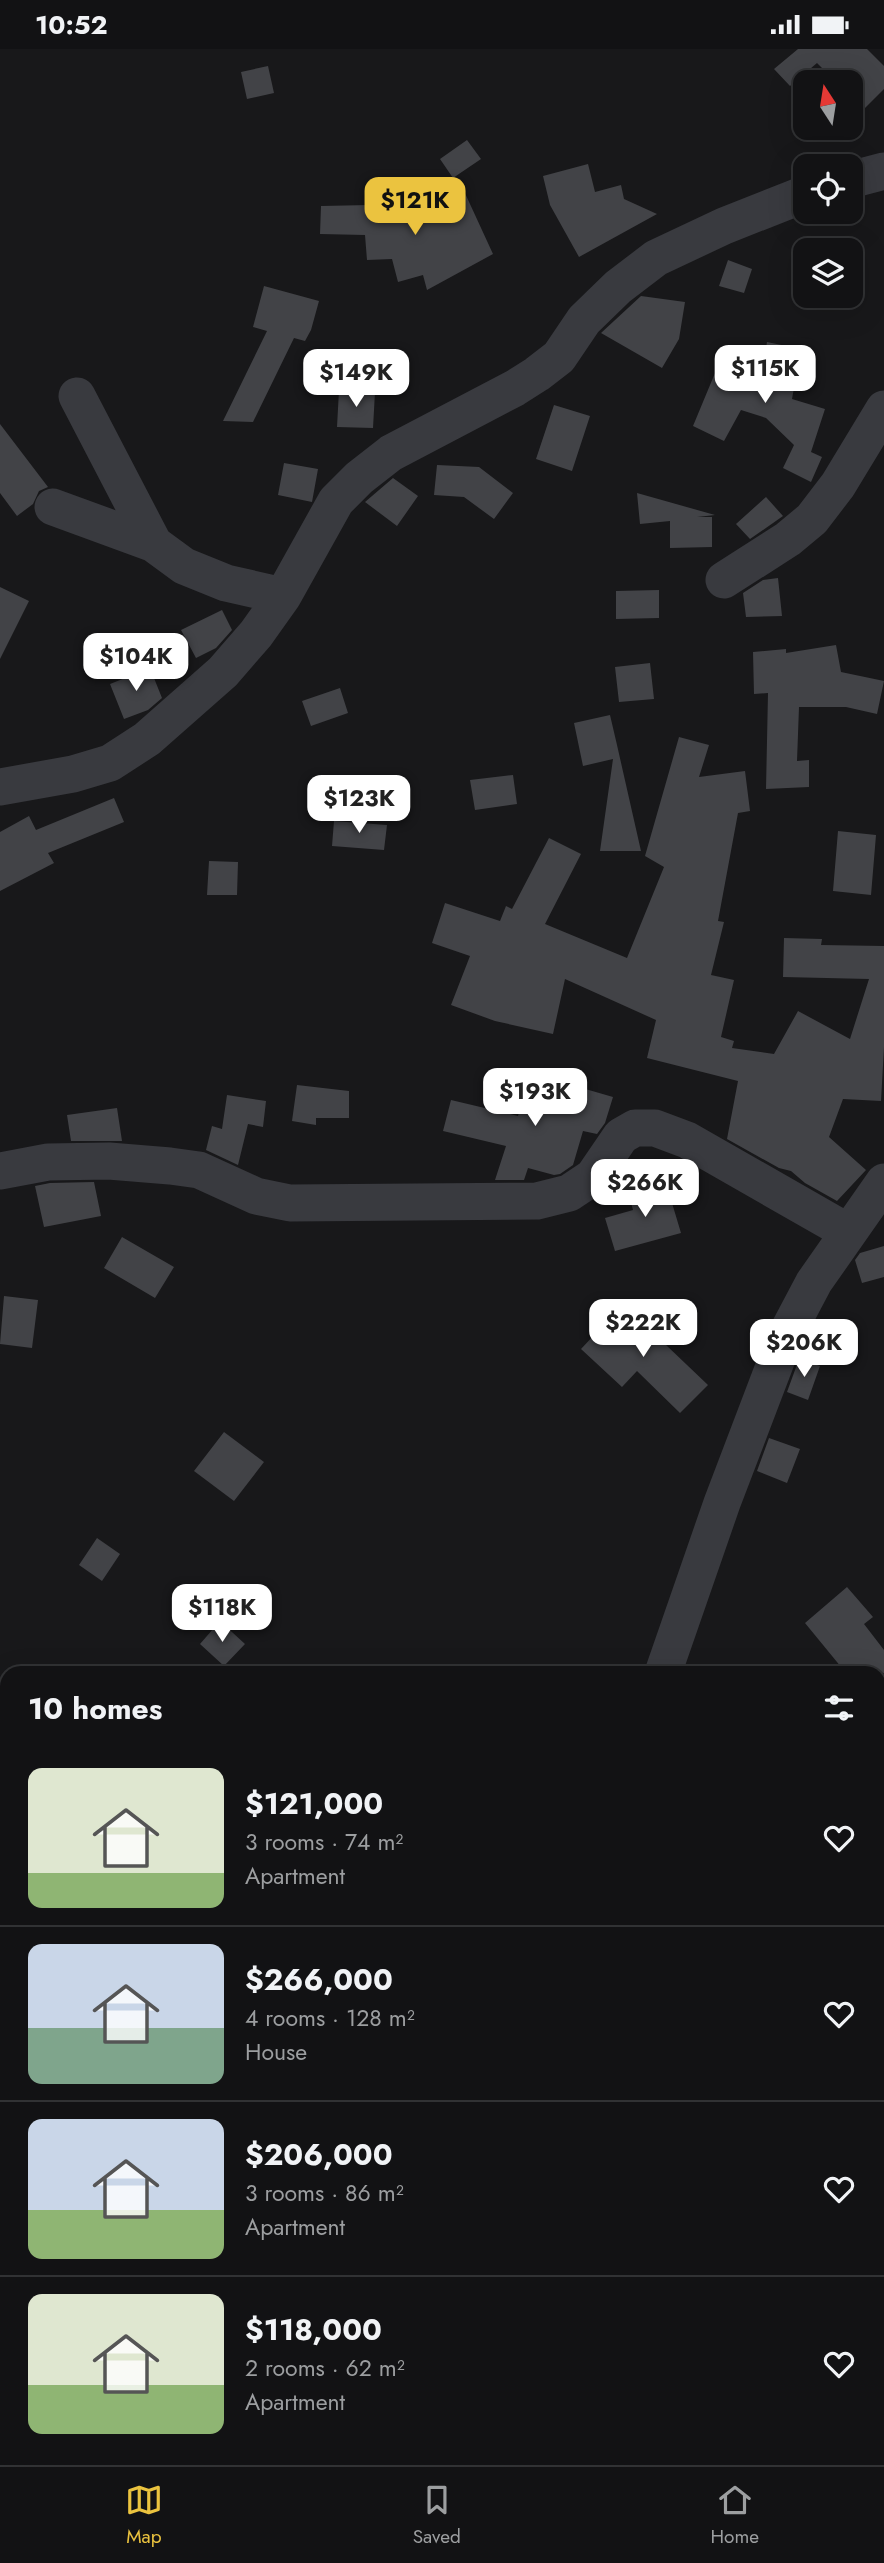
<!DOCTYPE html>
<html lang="en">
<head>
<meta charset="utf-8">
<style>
	body { margin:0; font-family:Jost,sans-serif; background:#1b1b1d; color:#f1f3f6; height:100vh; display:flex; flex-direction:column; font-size:26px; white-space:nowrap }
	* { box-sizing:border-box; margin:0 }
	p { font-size:23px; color:#9c9ea0 }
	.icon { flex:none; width:38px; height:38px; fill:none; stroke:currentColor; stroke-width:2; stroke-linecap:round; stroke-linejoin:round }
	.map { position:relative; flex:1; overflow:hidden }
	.drawer { position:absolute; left:0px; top:1617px; width:886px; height:800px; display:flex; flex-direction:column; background:#121214; border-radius:21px 21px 0 0; box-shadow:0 7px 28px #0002,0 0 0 2px #313234 }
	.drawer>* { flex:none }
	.needle { width:46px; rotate:348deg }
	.fabs { position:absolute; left:793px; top:21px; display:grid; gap:14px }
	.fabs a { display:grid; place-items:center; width:70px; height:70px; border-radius:14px; background:#121214; box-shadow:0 7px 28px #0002,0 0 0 2px #313234; font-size:35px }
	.price { position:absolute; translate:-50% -60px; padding:0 16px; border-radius:14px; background:#fff; color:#222; font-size:23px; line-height:46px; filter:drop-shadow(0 2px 4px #0008) }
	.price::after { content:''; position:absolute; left:50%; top:42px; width:21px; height:16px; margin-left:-10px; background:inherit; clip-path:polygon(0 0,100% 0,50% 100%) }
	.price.current { background:#ebc33f; color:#111 }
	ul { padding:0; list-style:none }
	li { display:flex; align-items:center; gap:21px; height:175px; padding:0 28px }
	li+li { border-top:2px solid #313234 }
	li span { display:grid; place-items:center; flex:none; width:196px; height:140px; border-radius:14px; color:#555 }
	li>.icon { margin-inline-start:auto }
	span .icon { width:84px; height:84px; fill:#fffc; stroke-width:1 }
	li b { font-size:30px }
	h2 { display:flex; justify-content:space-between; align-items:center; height:84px; padding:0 28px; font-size:30px }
	.status { display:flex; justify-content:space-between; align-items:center; height:49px; padding:0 35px; background:#121214; direction:ltr }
	.status svg { height:19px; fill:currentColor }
	.tabs { display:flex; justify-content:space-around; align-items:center; height:98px; border-top:2px solid #313234; background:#121214; font-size:19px; color:#9c9ea0 }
	.tabs a { display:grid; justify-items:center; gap:4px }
	.tabs .current { color:#ebc33f }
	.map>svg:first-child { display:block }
</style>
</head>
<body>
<div class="status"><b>10:52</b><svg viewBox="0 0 49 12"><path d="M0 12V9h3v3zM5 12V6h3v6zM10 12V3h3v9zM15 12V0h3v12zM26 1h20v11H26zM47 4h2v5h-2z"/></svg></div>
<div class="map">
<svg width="884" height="2416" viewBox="0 0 884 2416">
	<rect width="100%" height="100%" fill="#18181a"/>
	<!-- building -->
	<path fill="#424347" d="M798,0h69l17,17v23l-20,20 -14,-13v-14h-14l-19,-19 -27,23 -16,-17z
		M268,17l6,27 -27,6 -6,-27z
		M467,91l14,19 -28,19 -13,-19z
		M588,115l7,28 26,-7 3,14 33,15 -78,43 -29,-52 -7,-29z
		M464,142l29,63 -66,36 -4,-15 -25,7 -6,-23 -25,1 -2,-25 -45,-1 1,-28 48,-1 52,6z
		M728,211l24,9 -8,24 -25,-7z
		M264,237l55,15 -8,29 -6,11 -11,-3 -41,84 -30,-1 44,-90 -14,-4z
		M641,247l44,6 -6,37 -17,29 -61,-35z
		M767,293l34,7 -9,50 33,10 -14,43 11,5 -11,25 -28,-14 11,-23 -28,-27 -25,-8 -17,31 -31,-15 27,-65 41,17z
		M339,341l36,2 -2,36 -36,-1z
		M554,356l36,11 -18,55 -36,-12z
		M0,375l48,63 -9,4 -6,13 -16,12 -17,-23z
		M284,414l34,6 -6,33 -34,-7z
		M437,416l42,2 34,26 -19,26 -30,-22 -30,-2z
		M393,429l25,18 -21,30 -32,-24z
		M637,444l78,22 -18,2h15v30l-42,1v-27l-30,3z
		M766,448l17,19 -33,23 -14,-15z
		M778,529l4,38 -36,1 -3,-24 20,-13z
		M0,538l29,14 -29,58z
		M659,541v28l-43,1v-28z
		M222,561l10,20 -16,18 -20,10 -15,-28z
		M836,596l5,27 43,9 -7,33 -31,-7h-47l-2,54 12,-1v27l-43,2 2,-96 -14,1 -1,-42 33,-3v4z
		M650,614l4,36 -35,3 -4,-35z
		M150,619l12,30 -14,12 -24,9 -14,-35z
		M340,639l8,25 -37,13 -9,-25z
		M610,666l7,30 24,106h-41l13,-92 -30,7 -9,-43z
		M679,688l30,8 -10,32 46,-6 5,40 -12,2 -20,108 6,1 -13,53 23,5 -13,57 13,4 -2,7 42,6 24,-43 52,28 19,-60 -86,-2 1,-39 38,1 -1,6 63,1v101l-3,54 -38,-2 -14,38 37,33 -29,31 -32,-18 -14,-12 -12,-3 -52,-29 11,-58 -91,-23 9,-38 -91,-41 -12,55 -58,-13 -44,-16 19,-49 -38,-13 13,-40 55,18 6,-15 6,3 37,-71 32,16 -36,70 82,34 37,-91 -19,-11z
		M513,726l4,29 -42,6 -5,-30z
		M114,749l10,24 -76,31 6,10 -54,28v-59l29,-16 7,14z
		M334,772l53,4 -3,25 -52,-4z
		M838,782l38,4 -5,60 -38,-4z
		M209,812l29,1 -1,33h-30z
		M528,1030l46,11 1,-4 38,11 -8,26 -8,11 -14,-3 -10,34 -13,9 -6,1 -26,-7 -4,12h-29l11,-34 -63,-15 8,-31 67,16z
		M297,1036l52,6v27h-33v7l-24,-4z
		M227,1046l39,6 -3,26 -15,-3 -10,41 -32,-15 6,-24 10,3z
		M117,1059l5,33h-51l-4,-26z
		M94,1133l7,34 -57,11 -9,-41 15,-3z
		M666,1134l15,50 -66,18 -10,-33 28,-8 -4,-15z
		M122,1188l52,30 -19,31 -51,-30z
		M884,1197v31l-22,6 -7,-23 5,-7z
		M4,1247l34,4 -6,48 -32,-4z
		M623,1255l85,81 -28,28 -43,-42 -15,16 -41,-38z
		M799,1310l21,7 -12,34 -21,-8z
		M224,1383l40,30 -30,39 -40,-30z
		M769,1389l31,11 -13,34 -30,-12z
		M97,1489l23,16 -18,27 -23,-16z
		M847,1538l26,30 -9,7 20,26v23h-38l-41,-50z
		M220,1572l25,23 -21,22 -24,-22z"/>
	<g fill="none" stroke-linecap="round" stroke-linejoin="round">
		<!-- minor -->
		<path stroke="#393a3f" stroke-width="37" d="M850,131l34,-9
			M77,347l77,148
			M53,458l101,37 30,22 42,17 57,13
			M724,531l64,-41 24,-20 26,-34 46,-76
			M0,738l73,-13 37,-11 37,-24 76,-67 33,-38 27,-38 53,-95 23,-23 32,-25 124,-65 22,-14 22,-17 25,-37 34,-33 38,-29 68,-32 81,-32
			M0,1122l48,-9 61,-1 61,5 29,4 57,26 34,7 247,-2 32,-8 24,-16 28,-41 14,-8h20l32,12 161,92
			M663,1624l59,-170 64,-168 28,-53 70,-100
			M878,1919l6,7
			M878,1983l6,-13
			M352,2416v-6
			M587,2416l5,-6"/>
	</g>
</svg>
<div class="fabs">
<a><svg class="needle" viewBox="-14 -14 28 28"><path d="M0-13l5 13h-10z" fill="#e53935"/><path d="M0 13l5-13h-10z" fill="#9c9ea0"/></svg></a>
<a><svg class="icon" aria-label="locate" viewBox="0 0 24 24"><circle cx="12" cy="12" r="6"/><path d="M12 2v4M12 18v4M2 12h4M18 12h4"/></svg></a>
<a><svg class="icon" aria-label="layers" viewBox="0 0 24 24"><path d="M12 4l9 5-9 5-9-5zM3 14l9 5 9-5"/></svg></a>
</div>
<b class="price current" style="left:415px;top:188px">$121K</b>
<b class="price" style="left:765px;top:356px">$115K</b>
<b class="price" style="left:356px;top:360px">$149K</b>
<b class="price" style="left:136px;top:644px">$104K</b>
<b class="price" style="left:359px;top:786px">$123K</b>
<b class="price" style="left:535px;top:1079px">$193K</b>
<b class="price" style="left:645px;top:1170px">$266K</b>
<b class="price" style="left:643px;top:1310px">$222K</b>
<b class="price" style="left:804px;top:1330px">$206K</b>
<b class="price" style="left:222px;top:1595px">$118K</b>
<section class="drawer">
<h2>10 homes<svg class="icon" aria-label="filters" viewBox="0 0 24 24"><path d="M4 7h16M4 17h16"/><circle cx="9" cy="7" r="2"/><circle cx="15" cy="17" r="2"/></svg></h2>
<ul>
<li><span style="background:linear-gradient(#dfe7d0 75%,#8fb573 0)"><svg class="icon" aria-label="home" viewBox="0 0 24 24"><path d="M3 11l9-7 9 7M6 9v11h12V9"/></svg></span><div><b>$121,000</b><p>3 rooms · 74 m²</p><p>Apartment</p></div><svg class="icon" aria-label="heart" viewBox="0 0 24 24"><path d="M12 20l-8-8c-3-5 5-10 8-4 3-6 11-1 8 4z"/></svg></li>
<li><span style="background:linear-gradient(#c9d6e8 60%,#7fa58c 0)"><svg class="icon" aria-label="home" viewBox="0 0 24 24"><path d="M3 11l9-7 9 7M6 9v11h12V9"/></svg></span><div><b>$266,000</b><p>4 rooms · 128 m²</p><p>House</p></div><svg class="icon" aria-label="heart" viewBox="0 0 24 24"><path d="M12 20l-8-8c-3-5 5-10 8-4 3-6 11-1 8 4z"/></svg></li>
<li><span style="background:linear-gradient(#c9d6e8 65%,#8fb573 0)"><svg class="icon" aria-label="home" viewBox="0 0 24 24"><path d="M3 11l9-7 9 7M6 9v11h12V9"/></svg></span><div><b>$206,000</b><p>3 rooms · 86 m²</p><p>Apartment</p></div><svg class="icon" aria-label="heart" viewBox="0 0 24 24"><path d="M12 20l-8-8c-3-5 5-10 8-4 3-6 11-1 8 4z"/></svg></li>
<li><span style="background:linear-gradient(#dfe7d0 65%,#8fb573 0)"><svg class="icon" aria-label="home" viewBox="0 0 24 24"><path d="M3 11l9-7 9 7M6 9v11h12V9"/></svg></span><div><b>$118,000</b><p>2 rooms · 62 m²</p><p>Apartment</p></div><svg class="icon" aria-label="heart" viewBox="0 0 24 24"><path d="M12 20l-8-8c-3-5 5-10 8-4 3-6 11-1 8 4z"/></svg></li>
</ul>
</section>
</div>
<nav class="tabs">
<a class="current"><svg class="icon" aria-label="map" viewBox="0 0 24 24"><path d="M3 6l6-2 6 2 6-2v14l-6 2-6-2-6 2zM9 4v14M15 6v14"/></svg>Map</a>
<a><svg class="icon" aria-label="saved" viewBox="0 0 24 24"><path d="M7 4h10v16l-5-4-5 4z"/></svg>Saved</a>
<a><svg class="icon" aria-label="home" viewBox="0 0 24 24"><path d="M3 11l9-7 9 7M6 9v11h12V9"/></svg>Home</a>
</nav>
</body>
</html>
